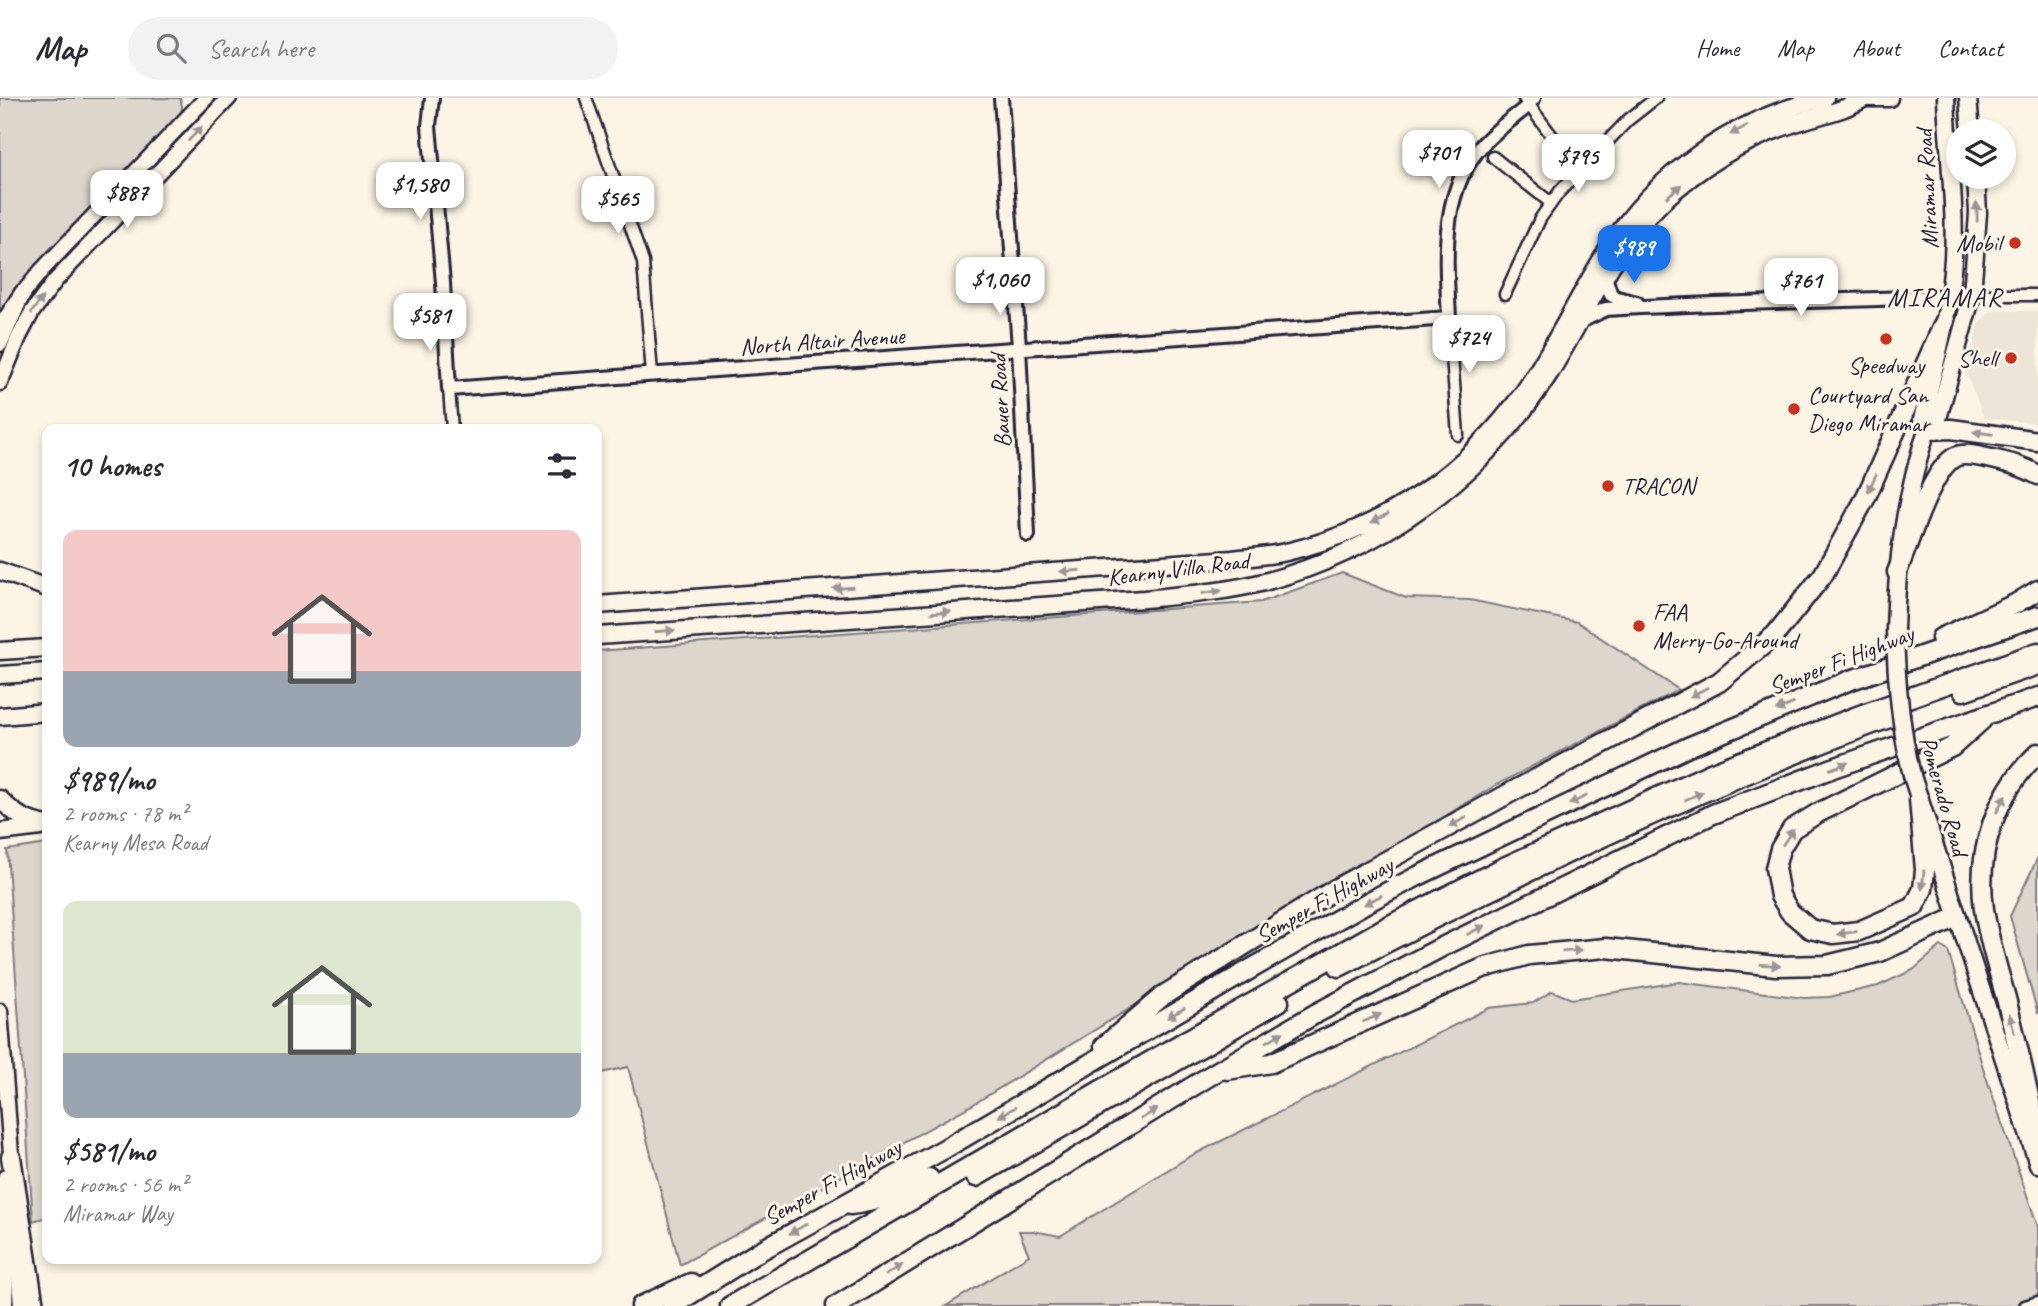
<!DOCTYPE html>
<html lang="en">
<head>
<meta charset="utf-8">
<style>
	body { margin:0; font-family:Caveat,sans-serif; background:#f2f2f3; color:#2b2b33; height:100vh; display:flex; flex-direction:column; font-size:26px; white-space:nowrap }
	* { box-sizing:border-box; margin:0 }
	p { font-size:23px; color:#7c7c81 }
	.icon { flex:none; width:38px; height:38px; fill:none; stroke:currentColor; stroke-width:2; stroke-linecap:round; stroke-linejoin:round }
	.map { position:relative; flex:1; overflow:hidden }
	.drawer { position:absolute; left:42px; top:326px; width:560px; height:840px; display:flex; flex-direction:column; background:#fff; border-radius:14px; box-shadow:0 4px 10px #0003 }
	.drawer>* { flex:none }
	.tools { position:absolute; left:1946px; top:21px; display:grid; gap:14px }
	.tools a { display:grid; place-items:center; width:70px; height:70px; border-radius:50%; background:#fff; box-shadow:0 4px 10px #0003; font-size:35px }
	.price { position:absolute; translate:-50% -60px; padding:0 16px; border-radius:14px; background:#fff; color:#222; font-size:23px; line-height:46px; filter:drop-shadow(0 2px 4px #0008) }
	.price::after { content:''; position:absolute; left:50%; top:42px; width:21px; height:16px; margin-left:-10px; background:inherit; clip-path:polygon(0 0,100% 0,50% 100%) }
	.price.selected { background:#1a73e8; color:#fff }
	ul { padding:0; list-style:none }
	li { display:grid; align-content:center; gap:14px; height:371px; padding:0 21px }
	li span { display:grid; place-items:center; height:217px; border-radius:14px; color:#555 }
	li>.icon { margin-inline-start:auto }
	span .icon { width:126px; height:126px; fill:#fffc; stroke-width:1 }
	li b { font-size:30px }
	h2 { display:flex; justify-content:space-between; align-items:center; height:84px; padding:0 21px; font-size:30px }
	header { display:flex; align-items:center; gap:42px; box-sizing:border-box; height:98px; padding:0 35px; background:#fff; border-bottom:2px solid #e1e1e2 }
	header strong { font-size:33px }
	nav { display:flex; gap:38px; margin-inline-start:auto; font-size:24px }
	.search { width:490px; height:63px; background:#f2f2f3; display:flex; align-items:center; gap:18px; box-sizing:border-box; padding:0 24px; border-radius:38px; color:#7c7c81; font-size:26px }
	.map>svg:first-child { display:block }
</style>
</head>
<body>
<header>
<strong>Map</strong>
<div class="search"><svg class="icon" aria-label="search" viewBox="0 0 24 24"><circle cx="10" cy="10" r="6"/><path d="M15 15l6 6"/></svg>Search here</div>
<nav><a>Home</a><a>Map</a><a>About</a><a>Contact</a></nav>
</header>
<div class="map">
<svg width="2038" height="1208" viewBox="0 0 2038 1208">
	<rect width="100%" height="100%" fill="#fcf5e5"/>
	<filter id="ink" filterUnits="userSpaceOnUse"><feTurbulence type="fractalNoise" baseFrequency=".0143" numOctaves="2"/><feDisplacementMap in="SourceGraphic" scale="14" xChannelSelector="R" yChannelSelector="G"/><feConvolveMatrix kernelMatrix="1 2 1 2 8 2 1 2 1" color-interpolation-filters="sRGB"/></filter>
	<g filter="url(#ink)">
		<!-- built -->
		<path fill="#ece5d8" d="M1991,213h47v112l-54,-5 -17,-44 12,-50z"/>
		<!-- green -->
		<path fill="#dcd6cc" stroke="#7f7c84" stroke-width="2" d="M0,0h180l2,8 -1,12 -170,176 -11,19z
			M1342,475l64,25 64,2 107,22 102,68 -183,95 -524,320 -292,160 -52,-198 -31,7v-423l664,-49z
			M47,746v373l-14,4 -26,-371z
			M2038,759v157l-28,-98z
			M1941,848l7,5 36,120 54,156v79h-1092l83,-51 -10,-24h14l27,5 129,-79 300,-149 44,-5 19,-12 20,8 107,-17 125,16 25,-1 49,-11 35,-16z"/>
		<g fill="none" stroke-linecap="round" stroke-linejoin="round">
			<!-- minor casing -->
			<g stroke="#22223b" stroke-width="15">
				<path id="minor" d="M586,0l57,164 9,112
					M1535,0l-6,7 23,31 34,28
					M1493,59l58,46
					M1505,196l35,-75 20,-28 68,-71 28,-22
					M1972,197h66
					M1449,220l9,117
					M449,291l3,40
					M2025,1208l13,-4"/>
			</g>
			<!-- tertiary casing -->
			<g stroke="#22223b" stroke-width="18">
				<path id="tertiary" d="M432,0l-3,28 14,157 6,106 1000,-71c-3,-60 -10,-127 35,-175 13,-14 31,-26 45,-38l-4,-7
					M1001,0l18,249 9,188
					M1609,174l-3,8 5,15 6,3 20,5
					M1579,224l27,-13c122,-8 244,-7 366,-14"/>
			</g>
			<!-- secondary casing -->
			<g stroke="#22223b" stroke-width="19">
				<path id="secondary" d="M0,246l23,-51 19,-23 164,-172
					M0,285l19,-46 13,-25 23,-31 174,-183
					M0,913l12,156
					M17,1145l4,63"/>
			</g>
			<!-- primary casing -->
			<g stroke="#22223b" stroke-width="21">
				<path id="primary" d="M1857,0h32
					M1968,0l3,33
					M0,231l23,-36
					M1927,332l-5,-10c12,-53 28,-107 31,-162 3,-54 -5,-107 -7,-160
					M1927,332l10,-8 35,-127 6,-82 -2,-36
					M0,473l47,17
					M597,507l635,-46c19,-2 39,-3 58,-8 96,-23 178,-80 235,-161 30,-44 53,-93 81,-138 49,-79 129,-134 219,-154
					M1895,531c2,-70 10,-132 32,-199
					M597,538l547,-37c40,-4 81,-7 120,-17 118,-31 220,-106 285,-208 36,-58 63,-124 113,-172 39,-37 85,-64 136,-80 22,-7 45,-11 65,-23
					M0,553l47,-3
					M0,577l47,-3
					M0,618l47,-4
					M1913,681l125,385
					M0,701c14,15 27,23 47,26
					M0,734l41,-5"/>
			</g>
			<!-- motorway casing -->
			<g stroke="#22223b" stroke-width="23">
				<path id="motorway" d="M1927,332l24,-1 87,12
					M1897,474c11,-26 34,-103 58,-115 10,-5 26,0 37,2 17,4 31,7 46,16
					M1941,540l74,-34 23,-14
					M1963,593l75,-26
					M2038,655c-42,40 -62,97 -54,156 4,30 15,63 23,93 11,46 22,91 31,137
					M1919,701l6,71 -2,19 -9,18 -55,24 -26,3 -23,-5 -20,-17 -10,-16 -5,-28 5,-19 12,-20 26,-16 134,-66 30,-27
					M1339,869c183,-95 368,-183 561,-253
					M1104,948l60,-51 173,-107 180,-99 202,-107 56,-47 48,-60 42,-76 80,-178
					M1227,972l44,-7 212,-95 46,-13 77,-7 170,18 51,-1 53,-13 77,-35
					M11,1059l23,149
					M976,1079l303,-175
					M850,1107c29,-3 54,-14 79,-27
					M3,1208l4,-128
					M641,1208l50,-23
					M672,1208l86,-54 188,-104 303,-178 119,-68 50,-26 270,-129 160,-66 190,-65
					M730,1208l455,-265 201,-114 116,-59 211,-96 147,-57 178,-63
					M836,1208l380,-234 99,-58 125,-66 273,-134 120,-46 205,-71"/>
			</g>
			<!-- minor -->
			<use href="#minor" stroke="#fcf5e5" stroke-width="10"/>
			<!-- tertiary -->
			<use href="#tertiary" stroke="#fcf5e5" stroke-width="12"/>
			<!-- secondary -->
			<use href="#secondary" stroke="#fcf5e5" stroke-width="14"/>
			<!-- primary -->
			<use href="#primary" stroke="#fcf5e5" stroke-width="16"/>
			<!-- motorway -->
			<use href="#motorway" stroke="#fcf5e5" stroke-width="18"/>
			<!-- primary-bridge casing -->
			<g stroke="#22223b" stroke-width="21" stroke-linecap="butt">
				<path id="primary-bridge" d="M1895,531c1,51 5,100 18,150"/>
			</g>
			<!-- primary-bridge -->
			<use href="#primary-bridge" stroke="#fcf5e5" stroke-width="16"/>
		</g>
		<!-- one-way arrows -->
		<defs><path id="oneway-solid" d="M-6-.8H1V-3.2L6.5 0L1 3.2V.8H-6Z" transform="scale(1.75)"/></defs>
		<g fill="#9a9698">
			<use href="#oneway-solid" transform="translate(1739 32) rotate(152)"/>
			<use href="#oneway-solid" transform="translate(195 36) rotate(-46)"/>
			<use href="#oneway-solid" transform="translate(1674 93) rotate(-41)"/>
			<use href="#oneway-solid" transform="translate(1977 114) rotate(-91)"/>
			<use href="#oneway-solid" transform="translate(37 207) rotate(-55)"/>
			<use href="#oneway-solid" transform="translate(1983 335) rotate(-172)"/>
			<use href="#oneway-solid" transform="translate(1872 385) rotate(115)"/>
			<use href="#oneway-solid" transform="translate(1380 420) rotate(152)"/>
			<use href="#oneway-solid" transform="translate(1070 473) rotate(176)"/>
			<use href="#oneway-solid" transform="translate(843 490) rotate(176)"/>
			<use href="#oneway-solid" transform="translate(1212 494) rotate(-9)"/>
			<use href="#oneway-solid" transform="translate(941 514) rotate(-4)"/>
			<use href="#oneway-solid" transform="translate(665 533) rotate(-4)"/>
			<use href="#oneway-solid" transform="translate(1699 594) rotate(152)"/>
			<use href="#oneway-solid" transform="translate(1785 609) rotate(158)"/>
			<use href="#oneway-solid" transform="translate(1839 668) rotate(-20)"/>
			<use href="#oneway-solid" transform="translate(1694 698) rotate(-24)"/>
			<use href="#oneway-solid" transform="translate(1578 702) rotate(154)"/>
			<use href="#oneway-solid" transform="translate(2001 706) rotate(-62)"/>
			<use href="#oneway-solid" transform="translate(1458 724) rotate(151)"/>
			<use href="#oneway-solid" transform="translate(1788 739) rotate(-55)"/>
			<use href="#oneway-solid" transform="translate(1923 782) rotate(96)"/>
			<use href="#oneway-solid" transform="translate(1373 802) rotate(152)"/>
			<use href="#oneway-solid" transform="translate(1476 832) rotate(-27)"/>
			<use href="#oneway-solid" transform="translate(1847 835) rotate(173)"/>
			<use href="#oneway-solid" transform="translate(1572 853) rotate(-5)"/>
			<use href="#oneway-solid" transform="translate(1770 867) rotate(4)"/>
			<use href="#oneway-solid" transform="translate(1176 915) rotate(150)"/>
			<use href="#oneway-solid" transform="translate(1372 920) rotate(-24)"/>
			<use href="#oneway-solid" transform="translate(2012 926) rotate(-104)"/>
			<use href="#oneway-solid" transform="translate(1275 939) rotate(-31)"/>
			<use href="#oneway-solid" transform="translate(1007 1014) rotate(150)"/>
			<use href="#oneway-solid" transform="translate(1149 1016) rotate(-32)"/>
			<use href="#oneway-solid" transform="translate(798 1131) rotate(150)"/>
			<use href="#oneway-solid" transform="translate(894 1172) rotate(-32)"/>
		</g>
	</g>
	<!-- markers -->
	<g fill="#c8321e" stroke="#fcf5e5" stroke-width="2.5">
		<circle cx="2015" cy="145" r="7"/>
		<circle cx="1886" cy="241" r="7"/>
		<circle cx="2011" cy="260" r="7"/>
		<circle cx="1794" cy="311" r="7"/>
		<circle cx="1608" cy="388" r="7"/>
		<circle cx="1639" cy="528" r="7"/>
	</g>
	<g text-anchor="middle" dominant-baseline="central" stroke-width="6" stroke-linejoin="round" paint-order="stroke">
		<!-- street labels -->
		<g font-size="24" fill="#22223b" stroke="#fcf5e5">
			<text transform="translate(1927 91) rotate(-93)">Miramar Road</text>
			<text transform="translate(822 243) rotate(-4)">North Altair Avenue</text>
			<text transform="translate(1000 303) rotate(-93)">Bauer Road</text>
			<text transform="translate(1178 471) rotate(-7)">Kearny Villa Road</text>
			<text transform="translate(1841 562) rotate(-21)">Semper Fi Highway</text>
			<text transform="translate(1944 698) rotate(74)">Pomerado Road</text>
			<text transform="translate(1324 802) rotate(-29)">Semper Fi Highway</text>
			<text transform="translate(832 1084) rotate(-29)">Semper Fi Highway</text>
		</g>
		<!-- poi labels -->
		<g font-size="24" fill="#22223b" stroke="#fcf5e5" text-anchor="start">
			<text x="2001" y="145" text-anchor="end">Mobil</text>
			<text x="1997" y="260" text-anchor="end">Shell</text>
			<text x="1886" y="267" text-anchor="middle">Speedway</text>
			<text x="1808" y="297">Courtyard San<tspan x="1808" dy="28">Diego Miramar</tspan></text>
			<text x="1622" y="388">TRACON</text>
			<text x="1653" y="514">FAA<tspan x="1653" dy="28">Merry-Go-Around</tspan></text>
		</g>
		<!-- neighbourhood labels -->
		<g font-size="26" letter-spacing="2" fill="#22223b" stroke="#fcf5e5">
			<text x="1945" y="199">MIRAMAR</text>
		</g>
	</g>
</svg>
<div class="tools">
<a><svg class="icon" aria-label="layers" viewBox="0 0 24 24"><path d="M12 4l9 5-9 5-9-5zM3 14l9 5 9-5"/></svg></a>
</div>
<b class="price" style="left:1439px;top:92px">$701</b>
<b class="price" style="left:1578px;top:96px">$795</b>
<b class="price" style="left:420px;top:124px">$1,580</b>
<b class="price" style="left:127px;top:132px">$887</b>
<b class="price" style="left:618px;top:138px">$565</b>
<b class="price selected" style="left:1634px;top:187px">$989</b>
<b class="price" style="left:1000px;top:219px">$1,060</b>
<b class="price" style="left:1801px;top:220px">$761</b>
<b class="price" style="left:430px;top:255px">$581</b>
<b class="price" style="left:1469px;top:277px">$724</b>
<section class="drawer">
<h2>10 homes<svg class="icon" aria-label="filters" viewBox="0 0 24 24"><path d="M4 7h16M4 17h16"/><circle cx="9" cy="7" r="2"/><circle cx="15" cy="17" r="2"/></svg></h2>
<ul>
<li><span style="background:linear-gradient(#f6c9c9 65%,#9aa5b1 0)"><svg class="icon" aria-label="home" viewBox="0 0 24 24"><path d="M3 11l9-7 9 7M6 9v11h12V9"/></svg></span><div><b>$989/mo</b><p>2 rooms · 78 m²</p><p>Kearny Mesa Road</p></div></li>
<li><span style="background:linear-gradient(#dfe7d0 70%,#9aa5b1 0)"><svg class="icon" aria-label="home" viewBox="0 0 24 24"><path d="M3 11l9-7 9 7M6 9v11h12V9"/></svg></span><div><b>$581/mo</b><p>2 rooms · 56 m²</p><p>Miramar Way</p></div></li>
</ul>
</section>
</div>
</body>
</html>
